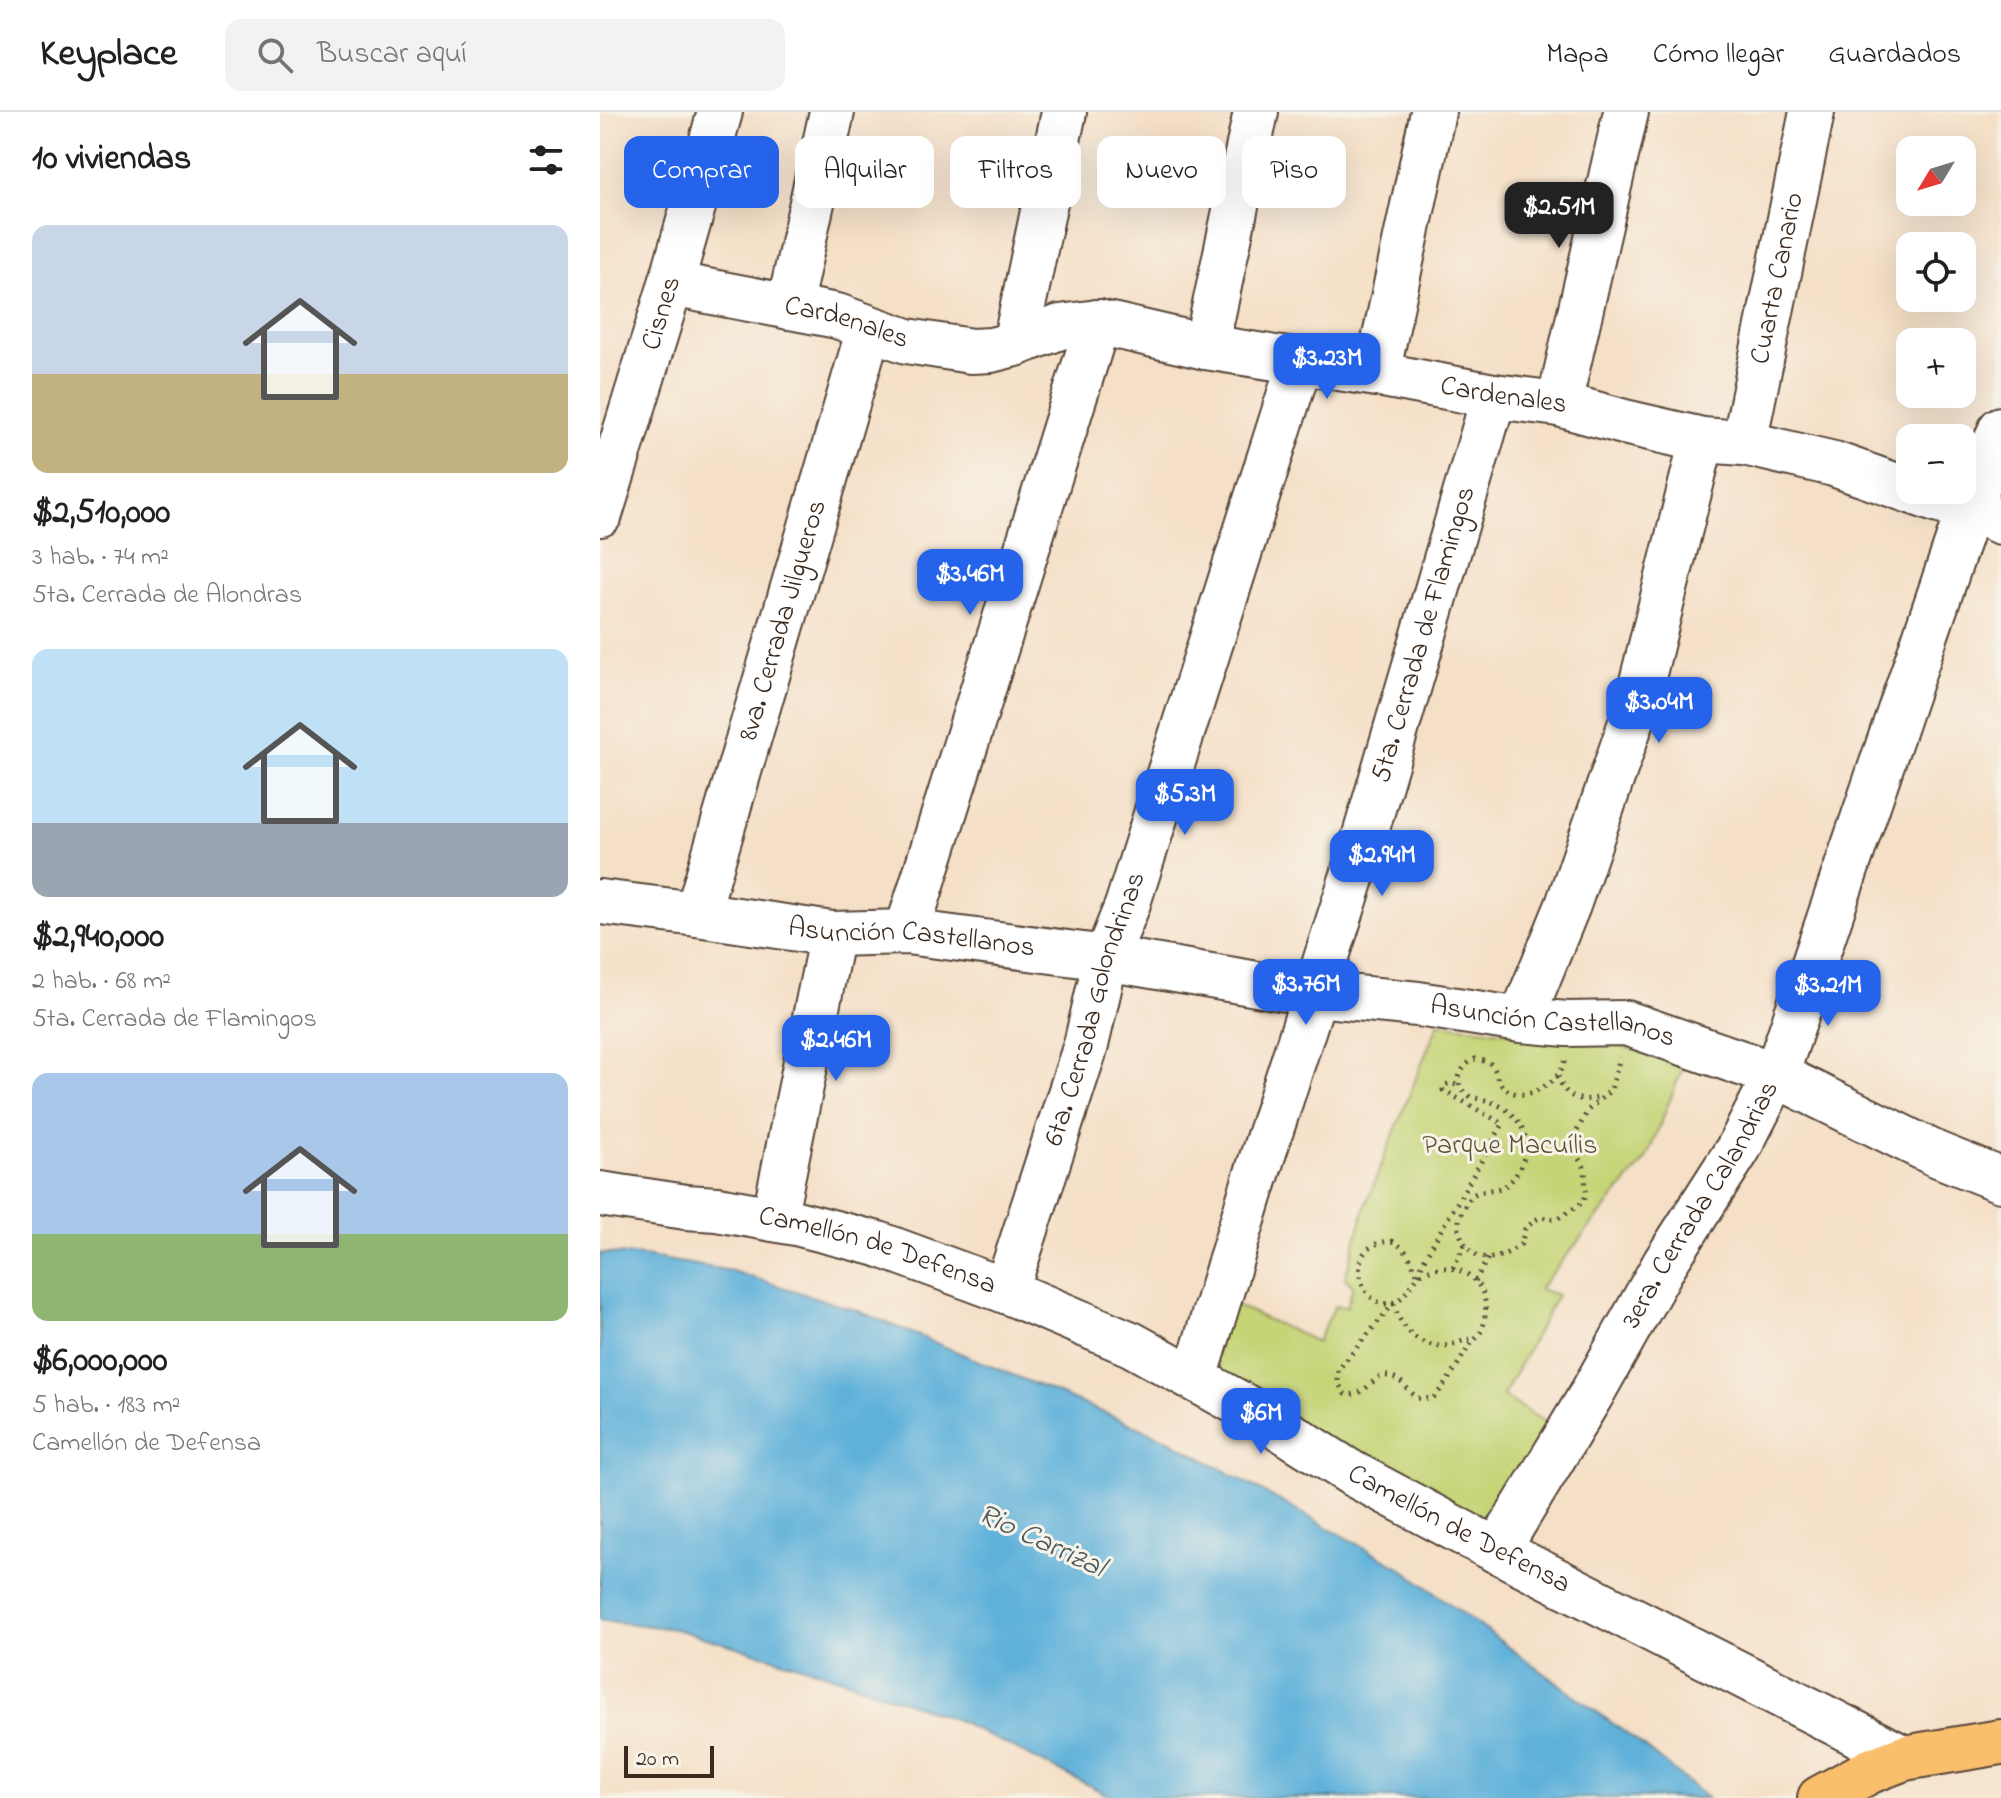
<!DOCTYPE html>
<html lang="es">
<head>
<meta charset="utf-8">
<style>
	body { margin:0; font-family:"Indie Flower",sans-serif; background:#f2f2f2; color:#202124; height:100vh; display:flex; flex-direction:column; font-size:30px; white-space:nowrap }
	* { box-sizing:border-box; margin:0 }
	p { font-size:26px; color:#757577 }
	.icon { flex:none; width:44px; height:44px; fill:none; stroke:currentColor; stroke-width:2; stroke-linecap:round; stroke-linejoin:round }
	.map { position:relative; flex:1; overflow:hidden }
	.side { display:flex; flex-direction:column; background:#fff; width:600px }
	.side>* { flex:none }
	.hud { position:absolute; left:24px; top:24px; width:760px; height:72px; display:flex; gap:16px }
	.needle { width:52px; rotate:232deg }
	.controls { position:absolute; left:1296px; top:24px; display:grid; gap:16px }
	.controls a { display:grid; place-items:center; width:80px; height:80px; border-radius:16px; background:#fff; box-shadow:0 8px 32px #0002; font-size:40px }
	.scale { position:absolute; left:24px; bottom:20px; width:90px; box-sizing:border-box; padding-left:8px; border:4px solid #3b2a1e; border-top:0; font-size:22px; line-height:28px; white-space:nowrap; color:#3b2a1e; -webkit-text-stroke:6px #f7f3e8; paint-order:stroke }
	.price { position:absolute; translate:-50% -68px; padding:0 18px; border-radius:16px; background:#2563eb; color:#fff; font-size:26px; line-height:52px; filter:drop-shadow(0 2px 4px #0008) }
	.price::after { content:''; position:absolute; left:50%; top:48px; width:24px; height:18px; margin-left:-12px; background:inherit; clip-path:polygon(0 0,100% 0,50% 100%) }
	.price.on { background:#222; color:#fff }
	ul { padding:0; list-style:none }
	li { display:grid; align-content:center; gap:16px; height:424px; padding:0 32px }
	li span { display:grid; place-items:center; height:248px; border-radius:16px; color:#555 }
	li>.icon { margin-inline-start:auto }
	span .icon { width:144px; height:144px; fill:#fffc; stroke-width:1 }
	li b { font-size:34px }
	h2 { display:flex; justify-content:space-between; align-items:center; height:96px; padding:0 32px; font-size:34px }
	.tag { padding:0 28px; border-radius:16px; background:#fff; box-shadow:0 8px 32px #0002; font-size:28px; line-height:72px }
	.tag.on { background:#2563eb; color:#fff }
	header { display:flex; align-items:center; gap:48px; box-sizing:border-box; height:112px; padding:0 40px; background:#fff; border-bottom:2px solid #e0e0e0 }
	header strong { font-size:38px }
	nav { display:flex; gap:44px; margin-inline-start:auto; font-size:28px }
	.search { width:560px; height:72px; background:#f2f2f2; display:flex; align-items:center; gap:20px; box-sizing:border-box; padding:0 28px; border-radius:16px; color:#757577; font-size:30px }
	main { display:flex; flex:1; min-height:0 }
	.map>svg:first-child { display:block }
</style>
</head>
<body>
<header>
<strong>Keyplace</strong>
<div class="search"><svg class="icon" aria-label="search" viewBox="0 0 24 24"><circle cx="10" cy="10" r="6"/><path d="M15 15l6 6"/></svg>Buscar aquí</div>
<nav><a>Mapa</a><a>Cómo llegar</a><a>Guardados</a></nav>
</header>
<main>
<section class="side">
<h2>10 viviendas<svg class="icon" aria-label="filters" viewBox="0 0 24 24"><path d="M4 7h16M4 17h16"/><circle cx="9" cy="7" r="2"/><circle cx="15" cy="17" r="2"/></svg></h2>
<ul>
<li><span style="background:linear-gradient(#c9d6e8 60%,#c2b280 0)"><svg class="icon" aria-label="home" viewBox="0 0 24 24"><path d="M3 11l9-7 9 7M6 9v11h12V9"/></svg></span><div><b>$2,510,000</b><p>3 hab. · 74 m²</p><p>5ta. Cerrada de Alondras</p></div></li>
<li><span style="background:linear-gradient(#bfe0f5 70%,#9aa5b1 0)"><svg class="icon" aria-label="home" viewBox="0 0 24 24"><path d="M3 11l9-7 9 7M6 9v11h12V9"/></svg></span><div><b>$2,940,000</b><p>2 hab. · 68 m²</p><p>5ta. Cerrada de Flamingos</p></div></li>
<li><span style="background:linear-gradient(#a9c7e8 65%,#8fb573 0)"><svg class="icon" aria-label="home" viewBox="0 0 24 24"><path d="M3 11l9-7 9 7M6 9v11h12V9"/></svg></span><div><b>$6,000,000</b><p>5 hab. · 183 m²</p><p>Camellón de Defensa</p></div></li>
</ul>
</section>
<div class="map">
<svg width="1401" height="1686" viewBox="0 0 1401 1686">
	<rect width="100%" height="100%" fill="#f7f3e8"/>
	<filter id="ink" filterUnits="userSpaceOnUse"><feTurbulence type="fractalNoise" baseFrequency=".0125" numOctaves="2"/><feDisplacementMap in="SourceGraphic" scale="16" xChannelSelector="R" yChannelSelector="G"/><feConvolveMatrix kernelMatrix="1 2 1 2 8 2 1 2 1" color-interpolation-filters="sRGB"/></filter>
	<filter id="wash" filterUnits="userSpaceOnUse"><feTurbulence type="fractalNoise" baseFrequency=".006" numOctaves="4" result="noise"/><feDisplacementMap in="SourceGraphic" scale="32" xChannelSelector="R" yChannelSelector="G"/><feGaussianBlur stdDeviation="1.8" result="paint"/><feColorMatrix in="noise" values="0 0 0 0 0 0 0 0 0 0 0 0 0 0 0 0 0 1.4 0 .05"/><feComposite in="paint" operator="in"/></filter>
	<g filter="url(#wash)">
		<rect width="100%" height="100%" fill="#f5dfc6"/>
		<!-- green -->
		<path fill="#c5d476" stroke="#807f4a" stroke-width="2" d="M838,911l169,21 42,9 35,12 -38,94 -107,130 18,6 -54,101 61,38 -72,109 -291,-168 23,-75 93,42 18,-36 12,1 6,-21 -8,-8 22,-77z"/>
		<!-- water -->
		<path fill="#5fb1da" stroke="#4d6e7c" stroke-width="2" d="M0,1141l43,3 89,15 129,41 306,127 233,128 246,181 61,50h-593l-157,-78 -135,-48 -147,-43 -75,-9z"/>
	</g>
	<g filter="url(#ink)">
		<g fill="none" stroke-linecap="round" stroke-linejoin="round">
			<!-- minor casing -->
			<g stroke="#574537" stroke-width="48">
				<g id="minor">
					<path id="s1" d="M71,172l166,32 70,25 64,10 20,-1 24,-6 45,-17 38,-5 108,25 171,27 117,22 65,8 65,18 78,18 42,3 90,21 105,37 30,7 32,14"/>
					<path d="M189,195l43,-195"/>
					<path d="M415,232l49,-232"/>
					<path d="M606,235l50,-235"/>
					<path d="M777,262l56,-262"/>
					<path d="M959,292l67,-292"/>
					<path id="s2" d="M1144,331l68,-331"/>
					<path id="s3" d="M0,402l71,-230 49,-172"/>
					<path id="s4" d="M0,790l97,12 135,20 75,-2 199,26 209,36 103,10 103,16 46,4 59,-1 150,52 160,79 65,26"/>
					<path id="s5" d="M97,802l172,-585"/>
					<path d="M307,820l191,-610"/>
					<path d="M921,908l47,-115 66,-191 68,-274"/>
					<path id="s6" d="M0,1082l86,13 31,2 79,14 82,21 128,47 125,53 122,67 100,63 114,61 437,223"/>
					<path d="M174,1107l58,-285"/>
					<path id="s7" d="M406,1179l80,-246 20,-87 21,-52 173,-544"/>
					<path id="s8" d="M595,1266l59,-195 102,-317 138,-470"/>
					<path id="s9" d="M897,1439l94,-156 74,-132 73,-114 38,-74 193,-567 32,-79"/>
				</g>
			</g>
			<!-- major casing -->
			<g stroke="#574537" stroke-width="48">
				<path id="major" d="M1220,1686l50,-27 34,-13 97,-16"/>
			</g>
			<!-- path -->
			<path stroke="#574537" stroke-width="5" stroke-dasharray="2 6" stroke-linecap="butt" d="M965,949c-3,12 -10,17 -19,24 -14,11 -34,14 -46,-2 -5,-7 -3,-16 -12,-21 -2,-1 -11,-2 -13,-3 -13,6 -23,22 -10,34 6,6 16,5 23,8 19,5 38,22 38,44 -1,15 -9,35 -23,42 -10,4 -21,2 -30,8 -6,6 -14,19 -14,27 -2,16 12,35 28,36 12,1 25,-7 34,-14l4,-15 10,-9 6,-3 13,2 9,-3 20,-14 3,-6 -1,-22 -1,-7 -10,-16 2,-18 12,-23 23,-20 9,-33
				M958,964c7,22 21,27 43,21
				M792,1129c15,7 20,21 26,35 -7,10 -15,24 -26,27 -30,9 -55,-60 0,-62z
				M853,1156l12,-24
				M875,1169l13,-23
				M794,1191l-56,67v13l7,11c24,5 26,-24 47,-17 11,3 17,16 26,21l14,1c15,-14 25,-34 36,-51 4,-6 9,-10 12,-15 3,-4 5,-13 5,-18 6,-39 -37,-60 -67,-39l5,-15 80,-137 -60,-34 2,-5 5,-2 10,3
				M794,1192c5,22 25,44 50,42 11,-1 21,-7 32,-9"/>
			<!-- minor -->
			<use href="#minor" stroke="#fff" stroke-width="44"/>
			<!-- major -->
			<use href="#major" stroke="#f9bf6d" stroke-width="44"/>
		</g>
	</g>
	<g text-anchor="middle" dominant-baseline="central" stroke-width="6" stroke-linejoin="round" paint-order="stroke">
		<!-- street labels -->
		<g font-size="28" fill="#3b2a1e" stroke="#f7f3e8">
			<text stroke="none"><textPath href="#s2" startOffset="168">Cuarta Canario</textPath></text>
			<text stroke="none"><textPath href="#s3" startOffset="210">Cisnes</textPath></text>
			<text stroke="none"><textPath href="#s1" startOffset="180">Cardenales</textPath></text>
			<text stroke="none"><textPath href="#s1" startOffset="852">Cardenales</textPath></text>
			<text stroke="none"><textPath href="#s5" startOffset="306">8va. Cerrada Jilgueros</textPath></text>
			<text stroke="none"><textPath href="#s8" startOffset="778">5ta. Cerrada de Flamingos</textPath></text>
			<text stroke="none"><textPath href="#s4" startOffset="314">Asunción Castellanos</textPath></text>
			<text stroke="none"><textPath href="#s7" startOffset="296">6ta. Cerrada Golondrinas</textPath></text>
			<text stroke="none"><textPath href="#s4" startOffset="962">Asunción Castellanos</textPath></text>
			<text stroke="none"><textPath href="#s9" startOffset="402">3era. Cerrada Calandrias</textPath></text>
			<text stroke="none"><textPath href="#s6" startOffset="284">Camellón de Defensa</textPath></text>
			<text stroke="none"><textPath href="#s6" startOffset="932">Camellón de Defensa</textPath></text>
		</g>
		<!-- park labels -->
		<g font-size="28" fill="#5e5434" stroke="#f7f3e8">
			<text x="910" y="1034">Parque Macuílis</text>
		</g>
		<!-- water labels -->
		<g font-size="30" font-style="italic" fill="#485960" stroke="#f7f3e8">
			<text transform="translate(441 1430) rotate(25)">Rio Carrizal</text>
		</g>
	</g>
</svg>
<div class="controls">
<a><svg class="needle" viewBox="-14 -14 28 28"><path d="M0-13l5 13h-10z" fill="#e53935"/><path d="M0 13l5-13h-10z" fill="#757577"/></svg></a>
<a><svg class="icon" aria-label="locate" viewBox="0 0 24 24"><circle cx="12" cy="12" r="6"/><path d="M12 2v4M12 18v4M2 12h4M18 12h4"/></svg></a>
<a>+</a>
<a>−</a>
</div>
<div class="scale">20 m</div>
<b class="price on" style="left:959px;top:138px">$2.51M</b>
<b class="price" style="left:727px;top:289px">$3.23M</b>
<b class="price" style="left:370px;top:505px">$3.46M</b>
<b class="price" style="left:1059px;top:633px">$3.04M</b>
<b class="price" style="left:585px;top:725px">$5.3M</b>
<b class="price" style="left:782px;top:786px">$2.94M</b>
<b class="price" style="left:706px;top:915px">$3.76M</b>
<b class="price" style="left:1228px;top:916px">$3.21M</b>
<b class="price" style="left:236px;top:971px">$2.46M</b>
<b class="price" style="left:661px;top:1344px">$6M</b>
<div class="hud">
<a class="tag on">Comprar</a>
<a class="tag">Alquilar</a>
<a class="tag">Filtros</a>
<a class="tag">Nuevo</a>
<a class="tag">Piso</a>
</div>
</div>
</main>
</body>
</html>
